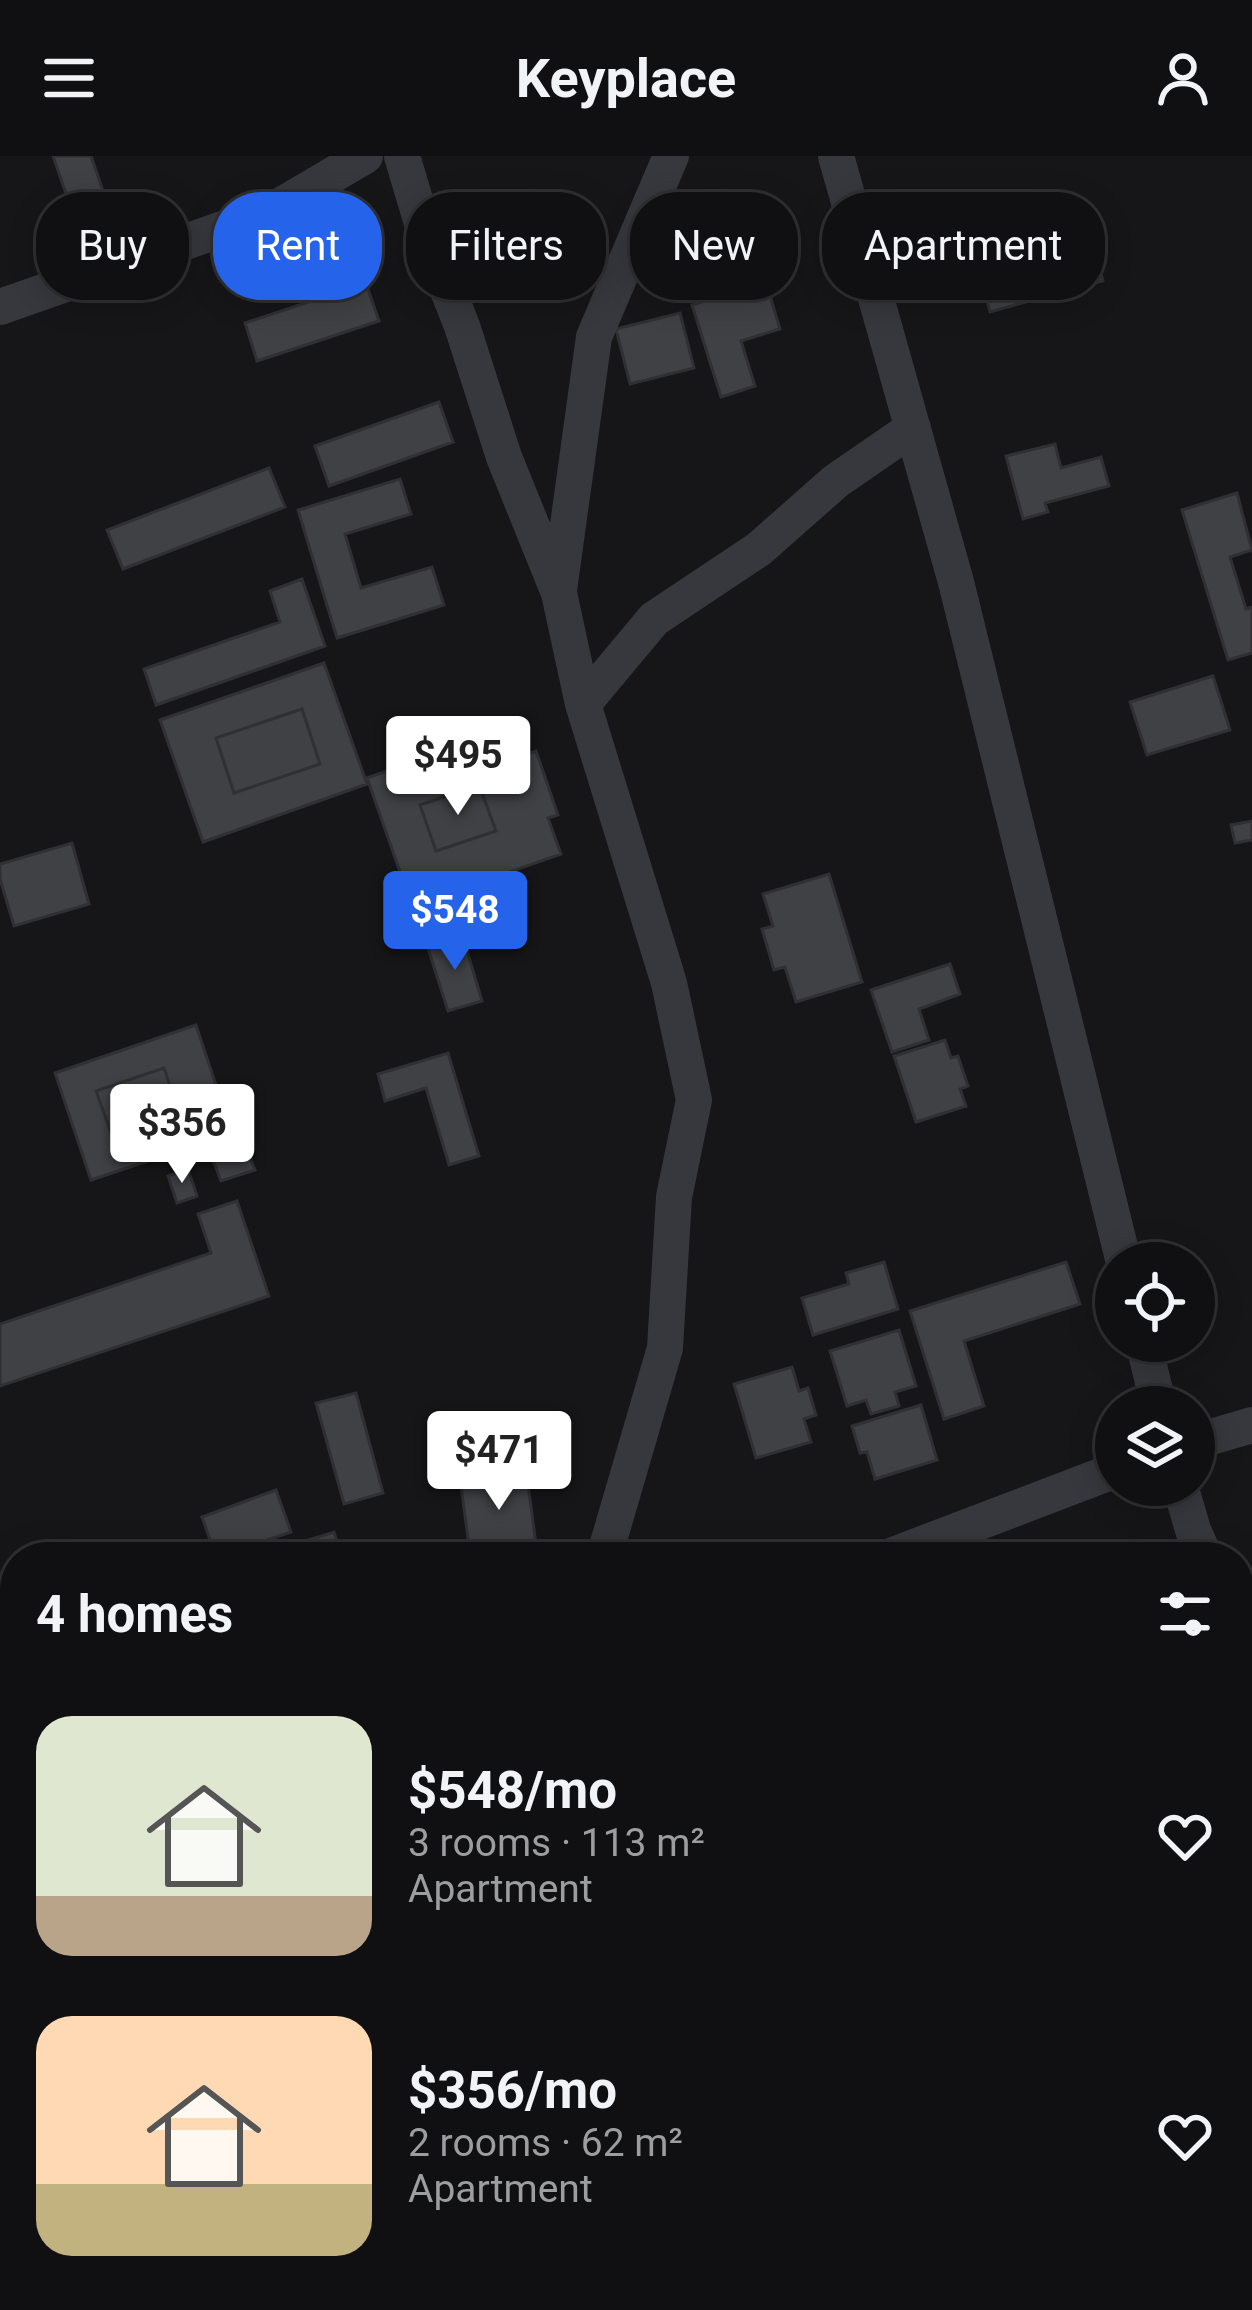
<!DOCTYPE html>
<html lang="en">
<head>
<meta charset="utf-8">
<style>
	body { margin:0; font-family:Roboto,sans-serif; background:#1e1e20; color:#f1f3f6; height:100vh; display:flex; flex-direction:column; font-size:45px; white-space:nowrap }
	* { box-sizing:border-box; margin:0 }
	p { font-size:39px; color:#9c9d9f }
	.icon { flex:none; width:66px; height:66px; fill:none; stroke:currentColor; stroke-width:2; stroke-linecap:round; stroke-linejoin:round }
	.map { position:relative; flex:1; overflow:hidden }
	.side { position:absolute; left:0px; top:1386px; width:1254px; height:768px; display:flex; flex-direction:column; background:#101012; border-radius:48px 48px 0 0; box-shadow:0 6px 30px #0003,0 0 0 3px #303032 }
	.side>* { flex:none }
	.banner { position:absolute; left:36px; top:36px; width:1182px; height:108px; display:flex; gap:24px }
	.fabs { position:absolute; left:1095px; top:1086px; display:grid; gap:24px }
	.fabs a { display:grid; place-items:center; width:120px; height:120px; border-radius:50%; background:#101012; box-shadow:0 6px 30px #0003,0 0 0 3px #303032; font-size:60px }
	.price { position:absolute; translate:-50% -102px; padding:0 27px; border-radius:12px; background:#fff; color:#222; font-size:39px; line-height:78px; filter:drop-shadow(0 3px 6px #0008) }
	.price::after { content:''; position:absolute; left:50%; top:72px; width:36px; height:27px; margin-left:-18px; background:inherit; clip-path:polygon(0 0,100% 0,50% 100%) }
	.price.active { background:#2563eb; color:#fff }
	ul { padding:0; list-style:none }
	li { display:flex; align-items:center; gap:36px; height:300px; padding:0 36px }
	li span { display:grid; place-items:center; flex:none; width:336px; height:240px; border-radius:36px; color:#555 }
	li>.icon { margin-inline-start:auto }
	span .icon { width:144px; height:144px; fill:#fffc; stroke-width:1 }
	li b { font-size:51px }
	h2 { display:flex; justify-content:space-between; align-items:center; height:144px; padding:0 36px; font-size:51px }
	.chip { padding:0 42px; border-radius:48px; background:#101012; box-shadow:0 6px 30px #0003,0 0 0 3px #303032; font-size:42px; line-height:108px }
	.chip.active { background:#2563eb; color:#fff }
	header { display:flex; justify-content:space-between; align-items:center; height:156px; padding:0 36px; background:#101012; font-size:54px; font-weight:700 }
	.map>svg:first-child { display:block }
</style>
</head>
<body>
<header><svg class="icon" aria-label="menu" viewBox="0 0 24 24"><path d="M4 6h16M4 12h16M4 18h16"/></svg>Keyplace<svg class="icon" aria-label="person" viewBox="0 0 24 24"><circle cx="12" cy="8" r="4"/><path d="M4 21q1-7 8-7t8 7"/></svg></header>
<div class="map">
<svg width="1252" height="2154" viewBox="0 0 1252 2154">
	<rect width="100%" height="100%" fill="#161618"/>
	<!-- building -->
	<path fill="#404145" stroke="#303034" stroke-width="3" fill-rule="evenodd" d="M53,0h38l18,52 -34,12z
		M1081,46l22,79 -24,6 -10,-39 -33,9 11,39 -57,16 -21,-79z
		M766,126l14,47 -39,12 14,45 -34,11 -29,-92z
		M366,127l13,38 -122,40 -12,-38z
		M680,157l14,55 -64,16 -14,-55z
		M439,246l14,40 -124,44 -14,-40z
		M1055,288l6,24 40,-11 8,29 -64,17 3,9 -25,7 -17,-63z
		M269,312l16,39 -162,62 -16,-39z
		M400,323l11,35 -66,20 16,54 71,-21 12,38 -107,33 -39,-128z
		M1237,337l15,57 -22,7 16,52 6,-2v46l-24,7 -46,-150z
		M302,423l23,67 -169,59 -12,-36 136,-47 -10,-31z
		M324,507l43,121 -164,58 -43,-122zM302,553l18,55 -86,29 -18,-55z
		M1213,520l17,54 -83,25 -17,-53z
		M302,553l18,55 -86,29 -18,-55z
		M512,571l11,29 13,-5 22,64 -10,3 13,36 -149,52 -45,-128zM479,629l17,46 -60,20 -16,-46z
		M479,629l17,46 -60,20 -16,-46z
		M1252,665v19l-17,3 -4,-18z
		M72,687l17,61 -75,22 -14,-47v-15z
		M829,718l33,108 -66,20 -11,-35 -11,3 -12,-41 11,-3 -10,-32z
		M462,778l20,67 -34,10 -21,-66z
		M950,808l10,30 -41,15 10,31 -37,12 -21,-62z
		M196,869l36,108 -141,47 -36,-107zM164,912l15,44 -67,23 -16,-44z
		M945,884l6,18 7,-2 10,30 -8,3 6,17 -50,16 -22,-66z
		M448,897l31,103 -30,9 -23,-77 -41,13 -7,-27z
		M164,912l15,44 -67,23 -16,-44z
		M245,988l10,26 -34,11 -10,-26z
		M188,1013l9,27 -20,7 -9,-27z
		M237,1045l32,95 -269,90v-62l211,-71 -13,-39z
		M884,1106l14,47 -85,26 -11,-37 47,-14 -3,-11z
		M1066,1106l14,42 -116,37 20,65 -40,13 -34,-108z
		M899,1174l17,56 -21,6 4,14 -28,8 -5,-14 -19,6 -17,-55z
		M792,1211l7,24 9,-3 8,27 -12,4 7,23 -55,16 -22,-74z
		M356,1237l27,100 -39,11 -28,-101z
		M921,1249l16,55 -62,19 -8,-27 -7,1 -8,-27z
		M526,1313l11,83 -34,5 -1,-9 -32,5 -10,-75z
		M276,1334l15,42 -75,25 -14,-40z
		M334,1376l8,25h-89z
		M15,1803v40l-15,4v-40z
		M1252,1857v90l-13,3v-91z
		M83,2139h25l3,13 -24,2z
		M789,2139h142l1,15h-141z
		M1150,2142l1,12h-41l-1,-8z"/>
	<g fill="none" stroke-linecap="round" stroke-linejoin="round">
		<!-- minor -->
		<path stroke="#37383d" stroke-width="36" d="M402,0l22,74 38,96 42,131 55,136 24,111 86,279 25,117 -20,97 -9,151 -61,209
			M836,0l120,426 168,681
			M0,151l268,-94 97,-57
			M559,434l35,-253 77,-181
			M583,548l71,-85 105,-70 77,-68 77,-53
			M1143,1185l16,66
			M1194,1286l58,-17
			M1180,1329l13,45 12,27
			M888,1401l228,-87
			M1239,1478l13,26
			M0,1716l15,-5
			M568,2139l2,15
			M1223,2139l29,11
			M954,2154l24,-15"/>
	</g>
</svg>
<div class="fabs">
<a><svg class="icon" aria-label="locate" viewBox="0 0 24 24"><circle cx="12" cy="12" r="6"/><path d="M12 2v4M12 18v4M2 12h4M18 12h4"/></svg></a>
<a><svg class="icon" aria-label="layers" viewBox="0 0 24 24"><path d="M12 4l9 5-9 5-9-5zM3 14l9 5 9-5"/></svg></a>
</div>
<b class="price" style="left:458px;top:662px">$495</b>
<b class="price active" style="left:455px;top:817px">$548</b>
<b class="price" style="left:182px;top:1030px">$356</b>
<b class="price" style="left:499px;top:1357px">$471</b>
<div class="banner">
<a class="chip">Buy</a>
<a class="chip active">Rent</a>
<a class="chip">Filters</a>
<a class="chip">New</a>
<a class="chip">Apartment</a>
</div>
<section class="side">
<h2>4 homes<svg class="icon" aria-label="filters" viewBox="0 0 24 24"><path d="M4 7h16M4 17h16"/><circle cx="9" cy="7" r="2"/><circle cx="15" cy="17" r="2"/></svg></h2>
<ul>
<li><span style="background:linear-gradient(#dfe7d0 75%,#b9a48a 0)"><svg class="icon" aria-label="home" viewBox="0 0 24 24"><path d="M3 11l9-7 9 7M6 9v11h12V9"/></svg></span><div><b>$548/mo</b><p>3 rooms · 113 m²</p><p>Apartment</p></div><svg class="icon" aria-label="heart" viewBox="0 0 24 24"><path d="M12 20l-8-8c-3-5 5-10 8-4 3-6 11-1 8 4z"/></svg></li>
<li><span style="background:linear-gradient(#ffd9b3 70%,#c2b280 0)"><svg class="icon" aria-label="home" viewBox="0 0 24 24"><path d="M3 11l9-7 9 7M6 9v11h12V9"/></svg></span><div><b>$356/mo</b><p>2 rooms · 62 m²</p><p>Apartment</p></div><svg class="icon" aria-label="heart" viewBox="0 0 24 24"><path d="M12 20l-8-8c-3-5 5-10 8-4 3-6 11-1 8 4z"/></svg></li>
</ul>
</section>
</div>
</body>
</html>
